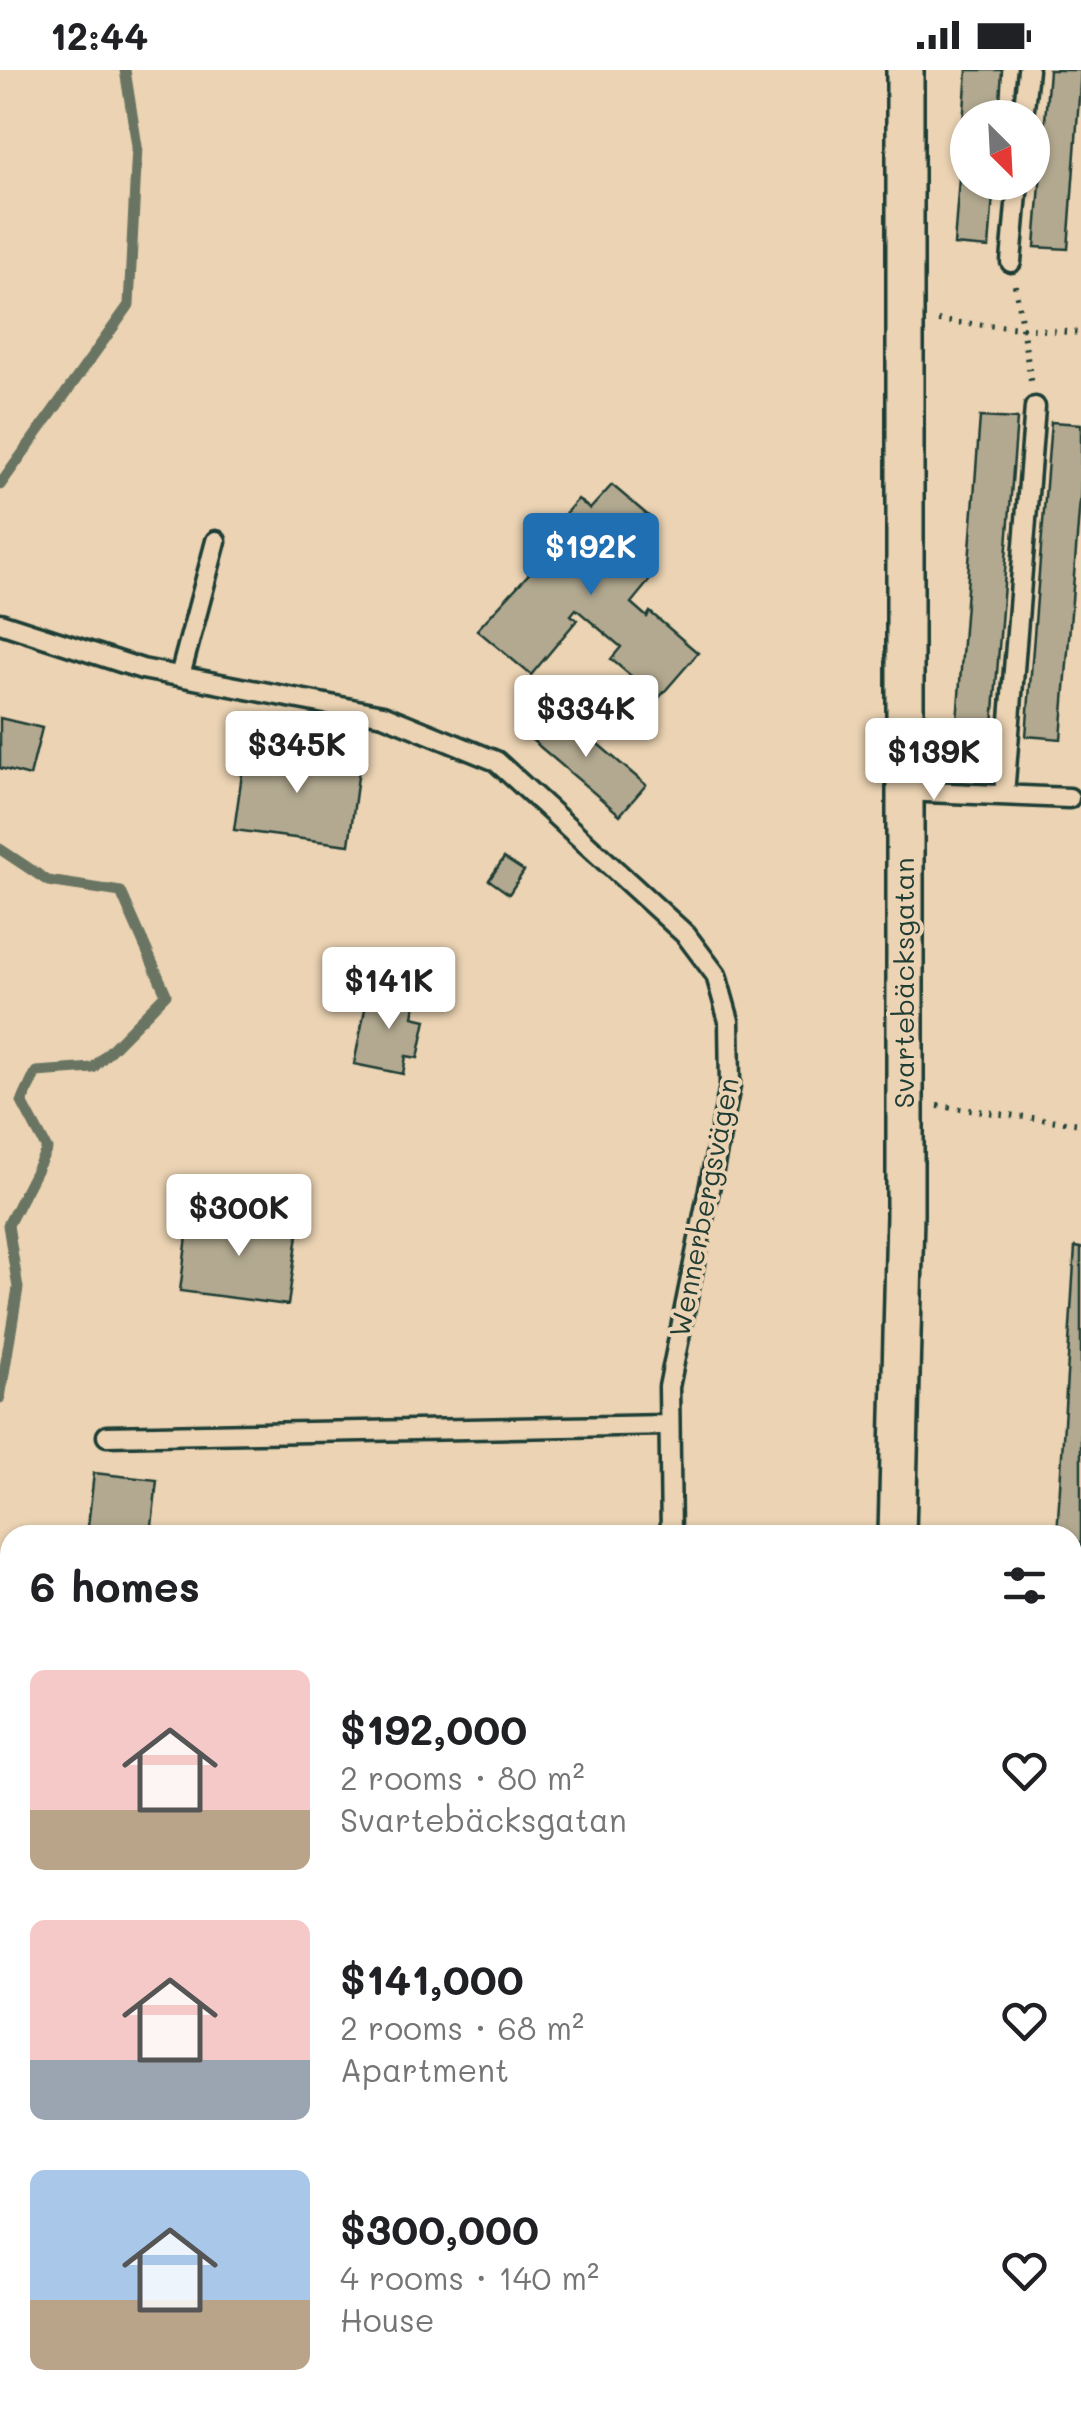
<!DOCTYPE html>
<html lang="en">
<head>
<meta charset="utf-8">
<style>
	body { margin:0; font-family:Mali,sans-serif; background:#f6f6f6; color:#202124; height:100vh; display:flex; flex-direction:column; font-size:38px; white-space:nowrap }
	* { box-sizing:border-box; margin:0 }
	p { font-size:32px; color:#757577 }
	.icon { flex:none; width:55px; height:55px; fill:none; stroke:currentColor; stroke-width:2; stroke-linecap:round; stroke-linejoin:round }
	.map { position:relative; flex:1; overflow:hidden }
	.details { position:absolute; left:0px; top:1455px; width:1082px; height:890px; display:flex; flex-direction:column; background:#fff; border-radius:30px 30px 0 0; box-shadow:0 2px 8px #0004 }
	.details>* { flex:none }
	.needle { width:65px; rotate:156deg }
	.fabs { position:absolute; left:950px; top:30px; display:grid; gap:20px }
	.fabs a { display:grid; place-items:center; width:100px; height:100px; border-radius:50%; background:#fff; box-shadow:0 2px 8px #0004; font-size:50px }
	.price { position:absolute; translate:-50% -85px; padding:0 22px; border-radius:10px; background:#fff; color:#222; font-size:32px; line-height:65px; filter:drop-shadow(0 2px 5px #0008) }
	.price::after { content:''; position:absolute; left:50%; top:60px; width:30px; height:22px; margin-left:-15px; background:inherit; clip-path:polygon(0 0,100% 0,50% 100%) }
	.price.active { background:#1f6fb2; color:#fff }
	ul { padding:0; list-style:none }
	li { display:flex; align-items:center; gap:30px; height:250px; padding:0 30px }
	li span { display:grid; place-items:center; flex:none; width:280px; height:200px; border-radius:15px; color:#555 }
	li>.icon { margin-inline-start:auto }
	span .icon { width:120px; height:120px; fill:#fffc; stroke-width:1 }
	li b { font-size:42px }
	h2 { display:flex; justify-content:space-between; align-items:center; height:120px; padding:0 30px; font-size:42px }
	.status { display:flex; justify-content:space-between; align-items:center; height:70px; padding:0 50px; background:#fff; direction:ltr }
	.status svg { height:28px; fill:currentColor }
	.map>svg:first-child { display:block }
</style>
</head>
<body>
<div class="status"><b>12:44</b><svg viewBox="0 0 49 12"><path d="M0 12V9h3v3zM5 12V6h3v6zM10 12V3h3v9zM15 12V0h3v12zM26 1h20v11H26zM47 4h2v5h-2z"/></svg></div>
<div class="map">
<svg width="1081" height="2345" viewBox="0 0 1081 2345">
	<rect width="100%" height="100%" fill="#ebd3b3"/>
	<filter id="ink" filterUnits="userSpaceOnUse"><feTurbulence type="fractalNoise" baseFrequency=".01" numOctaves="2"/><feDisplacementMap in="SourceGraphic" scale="20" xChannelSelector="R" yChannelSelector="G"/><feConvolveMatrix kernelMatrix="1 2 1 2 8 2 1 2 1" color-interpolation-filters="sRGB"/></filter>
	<g filter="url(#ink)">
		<!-- built -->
		<path fill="#dac6a8" d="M10,2270v65h1002l1,10h-1013v-74z"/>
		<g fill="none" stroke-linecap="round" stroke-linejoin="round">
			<!-- stream -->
			<path stroke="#697462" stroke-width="11" d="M0,415l129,-180 8,-159 -12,-76
				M0,779l48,32 73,11 45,102 -73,74 -57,4 -14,30 25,47 -39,76 10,63 -18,110
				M0,1865l10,26
				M0,1946l10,-14
				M0,1964l8,61 -8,52"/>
		</g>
		<!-- building -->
		<path fill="#b2a990" stroke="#1f3d34" stroke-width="2.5" d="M967,0h35l-3,48h-31v64h26l-5,66 -35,-3z
			M1049,0h32l-13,179 -33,-2z
			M980,347l37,2 -25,318 -36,-2z
			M1051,352l30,2v63l-20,252 -35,-3z
			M612,415l39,33 -26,32 29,25 -23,28 16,14 3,-5 48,41 -40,46 -47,-40 10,-12 -45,-38 -5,6 6,5 -46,55 -54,-45 98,-106 -11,-9 14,-16 12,10z
			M551,634l95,81 -26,30 -95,-81z
			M0,648l42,10 -12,48 -30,-8z
			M246,676l114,15 -11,84 -115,-15z
			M504,788l20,13 -15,23 -20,-14z
			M369,919l47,9 -3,19 13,3 -8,38 -12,-2 -3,18 -49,-10z
			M190,1143l109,15 -11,77 -108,-14z
			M1075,1177l6,1v356l-9,-1v-68h-15z
			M94,1403l63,7 -6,55h-64z
			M140,2335h752l1,10h-751z"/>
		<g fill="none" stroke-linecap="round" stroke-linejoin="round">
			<!-- service casing -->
			<g stroke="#1f3d34" stroke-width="25">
				<path id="service" d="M1023,48l5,-48
					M1011,192l7,-80
					M0,553l142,46 241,46 113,46 190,174 30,40 13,46 1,65 -61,301 2,148
					M180,606l36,-135
					M902,721l167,7
					M1004,725l31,-388
					M107,1366l561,-11
					M1072,1603h9
					M81,2335v10"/>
			</g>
			<!-- minor casing -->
			<g stroke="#1f3d34" stroke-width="42">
				<path id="minor" d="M897,1465l8,-320v-1145
					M1072,1881l9,-2"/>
			</g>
			<!-- secondary casing -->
			<g stroke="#1f3d34" stroke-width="58">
				<path id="secondary" d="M1072,2048l9,-1
					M0,2218l10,-2"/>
			</g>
			<!-- path -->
			<path stroke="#1f3d34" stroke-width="6" stroke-dasharray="2.5 8" stroke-linecap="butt" d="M1015,215l16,96
				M938,251l143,12
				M938,1036l143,18
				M1072,2099l9,2
				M1072,2279l9,-3
				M1021,2335l1,10"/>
			<!-- service -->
			<use href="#service" stroke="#ebd3b3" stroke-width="18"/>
			<!-- minor -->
			<use href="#minor" stroke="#ebd3b3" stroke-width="35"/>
			<!-- secondary -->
			<use href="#secondary" stroke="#ebd3b3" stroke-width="50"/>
		</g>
	</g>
	<g text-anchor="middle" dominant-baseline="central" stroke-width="8" stroke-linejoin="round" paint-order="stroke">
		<!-- street labels -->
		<g font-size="28" fill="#1f3d34" stroke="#ebd3b3">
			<text transform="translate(903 913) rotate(-90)">Svartebäcksgatan</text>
			<text transform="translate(703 1137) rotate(-79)">Wennerbergsvägen</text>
		</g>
	</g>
</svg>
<div class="fabs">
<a><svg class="needle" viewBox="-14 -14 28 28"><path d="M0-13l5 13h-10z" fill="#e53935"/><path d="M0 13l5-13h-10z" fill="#757577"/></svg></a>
</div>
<b class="price active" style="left:591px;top:528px">$192K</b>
<b class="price" style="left:586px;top:690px">$334K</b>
<b class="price" style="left:297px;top:726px">$345K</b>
<b class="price" style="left:934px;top:733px">$139K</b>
<b class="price" style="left:389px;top:962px">$141K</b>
<b class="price" style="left:239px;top:1189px">$300K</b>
<section class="details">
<h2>6 homes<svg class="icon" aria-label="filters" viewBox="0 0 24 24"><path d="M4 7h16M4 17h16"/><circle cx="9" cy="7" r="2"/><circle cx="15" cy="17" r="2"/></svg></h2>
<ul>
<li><span style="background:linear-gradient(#f6c9c9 70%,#b9a48a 0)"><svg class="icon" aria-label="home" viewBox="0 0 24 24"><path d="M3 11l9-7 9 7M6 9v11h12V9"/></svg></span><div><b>$192,000</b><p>2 rooms · 80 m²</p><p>Svartebäcksgatan</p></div><svg class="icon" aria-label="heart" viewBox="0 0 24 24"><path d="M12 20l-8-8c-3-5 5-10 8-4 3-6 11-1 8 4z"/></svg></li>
<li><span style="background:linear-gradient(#f6c9c9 70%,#9aa5b1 0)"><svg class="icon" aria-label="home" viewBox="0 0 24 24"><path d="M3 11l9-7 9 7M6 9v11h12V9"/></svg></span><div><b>$141,000</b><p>2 rooms · 68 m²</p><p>Apartment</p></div><svg class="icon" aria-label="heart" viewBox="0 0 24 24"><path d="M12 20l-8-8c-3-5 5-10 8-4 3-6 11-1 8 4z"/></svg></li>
<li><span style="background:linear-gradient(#a9c7e8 65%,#b9a48a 0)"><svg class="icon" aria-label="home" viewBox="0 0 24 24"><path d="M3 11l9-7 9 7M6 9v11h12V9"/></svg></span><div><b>$300,000</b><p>4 rooms · 140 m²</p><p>House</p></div><svg class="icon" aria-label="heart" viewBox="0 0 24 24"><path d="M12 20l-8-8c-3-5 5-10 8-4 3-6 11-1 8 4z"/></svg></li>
</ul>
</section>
</div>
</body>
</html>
